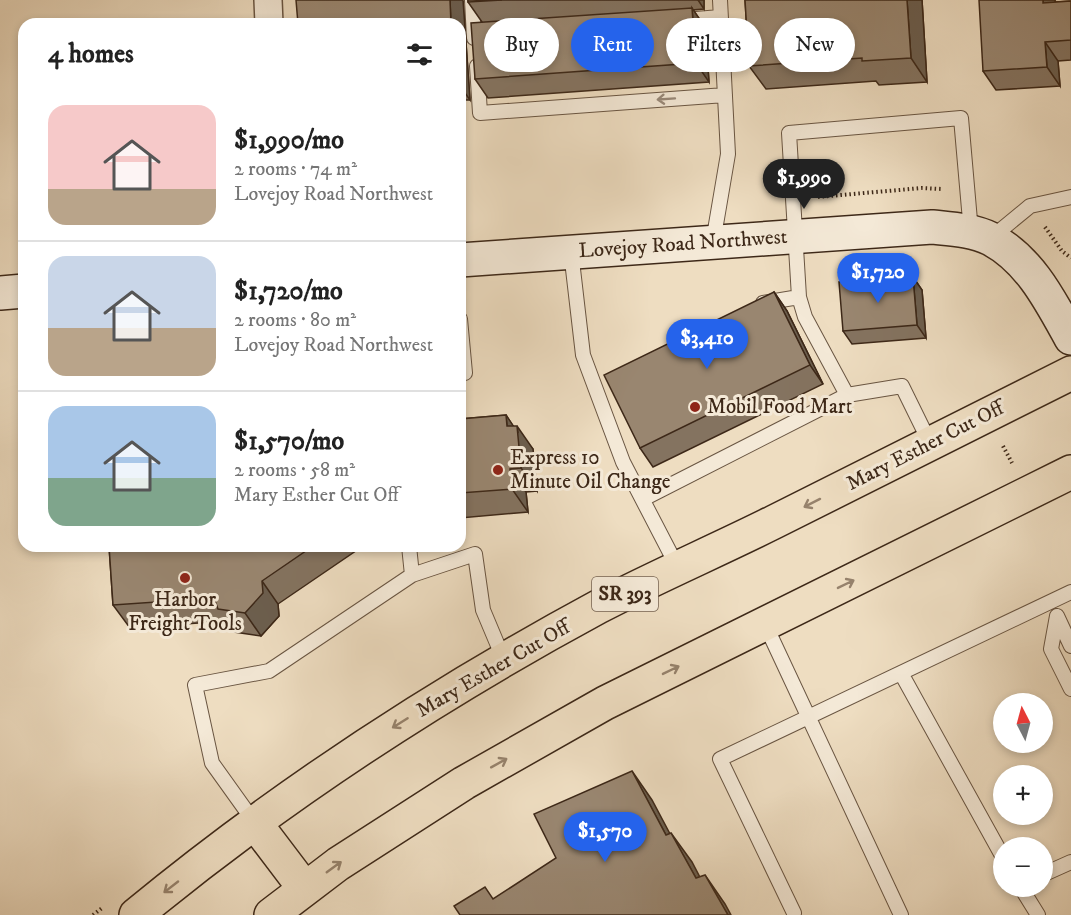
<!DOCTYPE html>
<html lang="en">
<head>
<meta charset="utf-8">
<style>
	body { margin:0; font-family:"IM FELL DW Pica",serif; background:#f6f6f6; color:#222; height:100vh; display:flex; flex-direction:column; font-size:22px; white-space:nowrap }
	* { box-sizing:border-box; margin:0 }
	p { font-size:20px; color:#767676 }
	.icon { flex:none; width:33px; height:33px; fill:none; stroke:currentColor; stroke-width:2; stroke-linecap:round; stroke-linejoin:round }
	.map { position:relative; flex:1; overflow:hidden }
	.panel { position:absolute; left:18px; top:18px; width:448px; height:534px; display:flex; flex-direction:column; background:#fff; border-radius:18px; box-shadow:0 3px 9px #0003 }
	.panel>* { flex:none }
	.guide { position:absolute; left:484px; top:18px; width:496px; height:54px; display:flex; gap:12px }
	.needle { width:39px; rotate:354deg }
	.tools { position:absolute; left:993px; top:693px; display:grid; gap:12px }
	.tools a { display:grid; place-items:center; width:60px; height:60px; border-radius:50%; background:#fff; box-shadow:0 3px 9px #0003; font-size:30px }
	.price { position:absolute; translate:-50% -51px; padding:0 14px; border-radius:21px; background:#2563eb; color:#fff; font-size:20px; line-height:39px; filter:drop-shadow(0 2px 3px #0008) }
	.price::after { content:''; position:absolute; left:50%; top:36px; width:18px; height:14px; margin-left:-9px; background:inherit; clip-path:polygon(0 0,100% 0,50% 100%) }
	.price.current { background:#222; color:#fff }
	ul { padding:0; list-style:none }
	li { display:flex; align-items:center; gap:18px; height:150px; padding:0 30px }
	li+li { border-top:2px solid #e0e0e0 }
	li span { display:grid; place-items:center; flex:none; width:168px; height:120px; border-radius:18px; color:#555 }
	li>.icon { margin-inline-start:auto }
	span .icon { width:72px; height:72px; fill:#fffc; stroke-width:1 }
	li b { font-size:26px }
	h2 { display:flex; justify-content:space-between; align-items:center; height:72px; padding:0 30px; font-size:26px }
	.chip { padding:0 21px; border-radius:27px; background:#fff; box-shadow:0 3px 9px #0003; font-size:21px; line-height:54px }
	.chip.current { background:#2563eb; color:#fff }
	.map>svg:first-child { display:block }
</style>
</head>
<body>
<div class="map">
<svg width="1071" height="915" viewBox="0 0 1071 915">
	<rect width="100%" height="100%" fill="#eeddc1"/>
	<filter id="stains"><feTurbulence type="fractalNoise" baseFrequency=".00333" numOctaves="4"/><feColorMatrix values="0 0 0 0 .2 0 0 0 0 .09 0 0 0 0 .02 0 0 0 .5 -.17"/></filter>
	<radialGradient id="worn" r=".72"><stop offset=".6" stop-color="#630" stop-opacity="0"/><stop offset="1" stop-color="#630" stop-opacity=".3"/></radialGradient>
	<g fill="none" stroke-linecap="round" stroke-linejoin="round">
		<!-- lane casing -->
		<g stroke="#695542" stroke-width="16">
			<path id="lane" d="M472,0l2,38
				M684,20l36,-3
				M477,66l3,47 245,-18
				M990,239l40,-33 41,-9
				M713,242l15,-88 -8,-154
				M571,252l12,103 40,107 55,106
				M763,303l36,-6
				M460,319l5,54h-5
				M847,395l-42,-78 -6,-20 -10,-164 172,-15 10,114
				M643,499l204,-104 55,-9 28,57
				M409,546l3,29
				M1057,616l-6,33 20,40
				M1057,616l14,30
				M765,624l136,291
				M901,673l103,186
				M255,823l-43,-60 -17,-78 74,-14 143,-96 63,-21 8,56 21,50
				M1042,875l29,-13
				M1020,886l18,29
				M794,913l-74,-154 351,-167"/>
		</g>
		<!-- street casing -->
		<g stroke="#695542" stroke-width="30">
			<path id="street" d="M268,0l1,24"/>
		</g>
		<!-- secondary casing -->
		<g stroke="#3d2818" stroke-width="36">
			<path id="secondary" d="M460,260l472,-33c19,2 41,3 59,12 39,21 59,61 80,99
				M0,293l24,-2"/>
		</g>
		<!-- primary casing -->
		<g stroke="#3d2818" stroke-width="36">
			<path id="primary" d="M255,823l50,66
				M136,915c143,-118 299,-220 462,-308 57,-30 118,-56 176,-85 99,-49 198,-99 297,-149
				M271,915l67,-51 126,-81 141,-80 466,-231"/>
		</g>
		<!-- path -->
		<path stroke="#3d2818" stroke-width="4" stroke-dasharray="1.5 3" stroke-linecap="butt" d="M818,197l104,-9 20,1
			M1045,227l17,24 9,7
			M1003,446l9,17
			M93,915l9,-7"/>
		<!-- lane -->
		<use href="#lane" stroke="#f4e9d7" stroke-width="14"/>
		<!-- street -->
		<use href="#street" stroke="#f4e9d7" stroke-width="27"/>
		<!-- secondary -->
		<use href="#secondary" stroke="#f4e9d7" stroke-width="33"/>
		<!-- primary -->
		<use href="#primary" stroke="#eeddc1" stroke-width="33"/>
	</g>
	<!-- wall -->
	<path fill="#847360" stroke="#3d2818" stroke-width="1.5" d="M468,0h236v9l-11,1 12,17 4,55 -221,16 -13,-19 7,-57 -14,-20z
		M745,0h177l5,82 -48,3 -3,-4 -110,8 -17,-23z
		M1055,0v2l16,-1v59l-13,1 2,25 -64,4 -13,-19z
		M463,1l7,99h-8l1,16h-3v-92z
		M913,277l9,13 4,48 -74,6 -9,-13z
		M774,292l13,19 36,73 -170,83 -13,-19z
		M506,415l7,11 20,23 4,42 -11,1 2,20 -68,6v-99z
		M109,546h254l-85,58 1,12 -18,20 -27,-4 -8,-11 -96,7 -17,-23z"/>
	<!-- shaded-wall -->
	<path fill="#6b5e4e" stroke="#3d2818" stroke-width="1.5" d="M450,0h13l7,100 -10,-14v-62h-9z
		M698,0h6v9z
		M907,0h15l5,82 -16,-24z
		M1043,0h12l1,22 -13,-19z
		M692,8l13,19 4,55 -13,-19z
		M1045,42l13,19 2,25 -13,-19z
		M460,98l2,2 1,16 -3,-4z
		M913,277l9,13 4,48 -9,-13z
		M774,292l13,19 36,73 -13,-19z
		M506,415l12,18 -1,-7 16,23 4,42 -16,-23 -14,-42z
		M510,469l16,23 2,20 -16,-23z
		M262,581l16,23 1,12 -18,20 -16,-23z
		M632,771l20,29 34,64 -20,-29z
		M671,833l21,29 24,46 -20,-30z
		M705,875l20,29 6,11h-3z"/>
	<!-- building -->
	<path fill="#998670" stroke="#3d2818" stroke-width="1.5" d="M296,0h154l1,24h-153z
		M468,0h34l-34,2z
		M745,0h162l4,58 -49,3v-3l-113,8z
		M979,0h64v3l28,-2v39l-26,2 2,25 -64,4z
		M692,8l4,55 -221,16 -4,-56z
		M913,277l4,48 -74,6 -4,-49z
		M774,292l36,73 -170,83 -36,-73z
		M506,415l1,11h10l4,42 -11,1 2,20 -52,4v-74z
		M109,546h204l-51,35 1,12 -18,20 -27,-4 -4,-11 -101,7z
		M632,771l34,64 5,-2 25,45 9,-3 23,40h-268l-6,-9 31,-19 8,12 63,-41 -22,-44z"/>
	<!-- one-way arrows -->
	<defs><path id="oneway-shaft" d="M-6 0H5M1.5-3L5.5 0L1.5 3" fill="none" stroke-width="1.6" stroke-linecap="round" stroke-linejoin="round" transform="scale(1.5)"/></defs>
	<use stroke="#988878" href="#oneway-shaft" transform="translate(666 99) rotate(176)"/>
	<g stroke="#96826c">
		<use href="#oneway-shaft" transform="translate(812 503) rotate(153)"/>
		<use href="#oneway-shaft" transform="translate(846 584) rotate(-26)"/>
		<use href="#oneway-shaft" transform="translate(671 670) rotate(-26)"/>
		<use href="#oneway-shaft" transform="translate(400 723) rotate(148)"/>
		<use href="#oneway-shaft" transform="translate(499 763) rotate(-29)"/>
		<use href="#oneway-shaft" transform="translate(334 867) rotate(-36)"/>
		<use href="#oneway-shaft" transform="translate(171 887) rotate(142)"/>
	</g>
	<!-- markers -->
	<g fill="#8f2418" stroke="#f4e9d7" stroke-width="2">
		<circle cx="695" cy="407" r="6"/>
		<circle cx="498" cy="470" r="6"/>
		<circle cx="185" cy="578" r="6"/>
	</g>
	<g text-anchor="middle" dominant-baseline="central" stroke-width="6" stroke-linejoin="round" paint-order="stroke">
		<!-- shield labels -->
		<rect fill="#f4e9d7" stroke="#746251" stroke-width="1.5" x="592" y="577" width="66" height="34" rx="4.5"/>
		<g font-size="20" font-weight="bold" fill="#3d2818">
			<text x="625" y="594">SR 393</text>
		</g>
		<!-- street labels -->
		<g font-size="21" fill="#3d2818" stroke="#f4e9d7">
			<text transform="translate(683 244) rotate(-4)">Lovejoy Road Northwest</text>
			<text transform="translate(925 446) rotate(-27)">Mary Esther Cut Off</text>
			<text transform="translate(493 669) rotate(-30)">Mary Esther Cut Off</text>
		</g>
		<!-- poi labels -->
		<g font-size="21" fill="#3d2818" stroke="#f4e9d7" text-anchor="start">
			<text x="707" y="407">Mobil Food Mart</text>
			<text x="510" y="458">Express 10<tspan x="510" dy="24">Minute Oil Change</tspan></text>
			<text x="185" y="600" text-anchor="middle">Harbor<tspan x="185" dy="24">Freight Tools</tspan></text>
		</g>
	</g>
	<rect width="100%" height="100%" filter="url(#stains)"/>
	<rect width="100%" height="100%" fill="url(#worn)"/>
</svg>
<div class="tools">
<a><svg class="needle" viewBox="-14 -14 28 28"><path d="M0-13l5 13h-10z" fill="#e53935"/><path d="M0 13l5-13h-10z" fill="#767676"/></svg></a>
<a>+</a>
<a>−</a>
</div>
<b class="price current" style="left:804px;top:210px">$1,990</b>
<b class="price" style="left:878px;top:304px">$1,720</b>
<b class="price" style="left:707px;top:370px">$3,410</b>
<b class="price" style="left:605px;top:863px">$1,570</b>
<div class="guide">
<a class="chip">Buy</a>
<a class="chip current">Rent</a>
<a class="chip">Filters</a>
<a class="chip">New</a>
</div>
<section class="panel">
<h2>4 homes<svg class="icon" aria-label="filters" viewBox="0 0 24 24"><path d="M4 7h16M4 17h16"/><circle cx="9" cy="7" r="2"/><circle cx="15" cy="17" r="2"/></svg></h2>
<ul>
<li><span style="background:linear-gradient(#f6c9c9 70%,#b9a48a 0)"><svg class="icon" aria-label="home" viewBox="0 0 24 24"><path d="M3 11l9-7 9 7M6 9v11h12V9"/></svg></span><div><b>$1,990/mo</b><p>2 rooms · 74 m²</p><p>Lovejoy Road Northwest</p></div></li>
<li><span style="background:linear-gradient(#c9d6e8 60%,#b9a48a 0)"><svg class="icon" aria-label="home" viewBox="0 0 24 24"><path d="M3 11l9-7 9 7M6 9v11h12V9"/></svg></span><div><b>$1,720/mo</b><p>2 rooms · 80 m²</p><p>Lovejoy Road Northwest</p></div></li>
<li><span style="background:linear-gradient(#a9c7e8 60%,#7fa58c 0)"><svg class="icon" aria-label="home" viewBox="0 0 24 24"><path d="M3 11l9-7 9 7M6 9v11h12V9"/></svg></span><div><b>$1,570/mo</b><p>2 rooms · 58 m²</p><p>Mary Esther Cut Off</p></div></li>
</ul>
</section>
</div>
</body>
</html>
